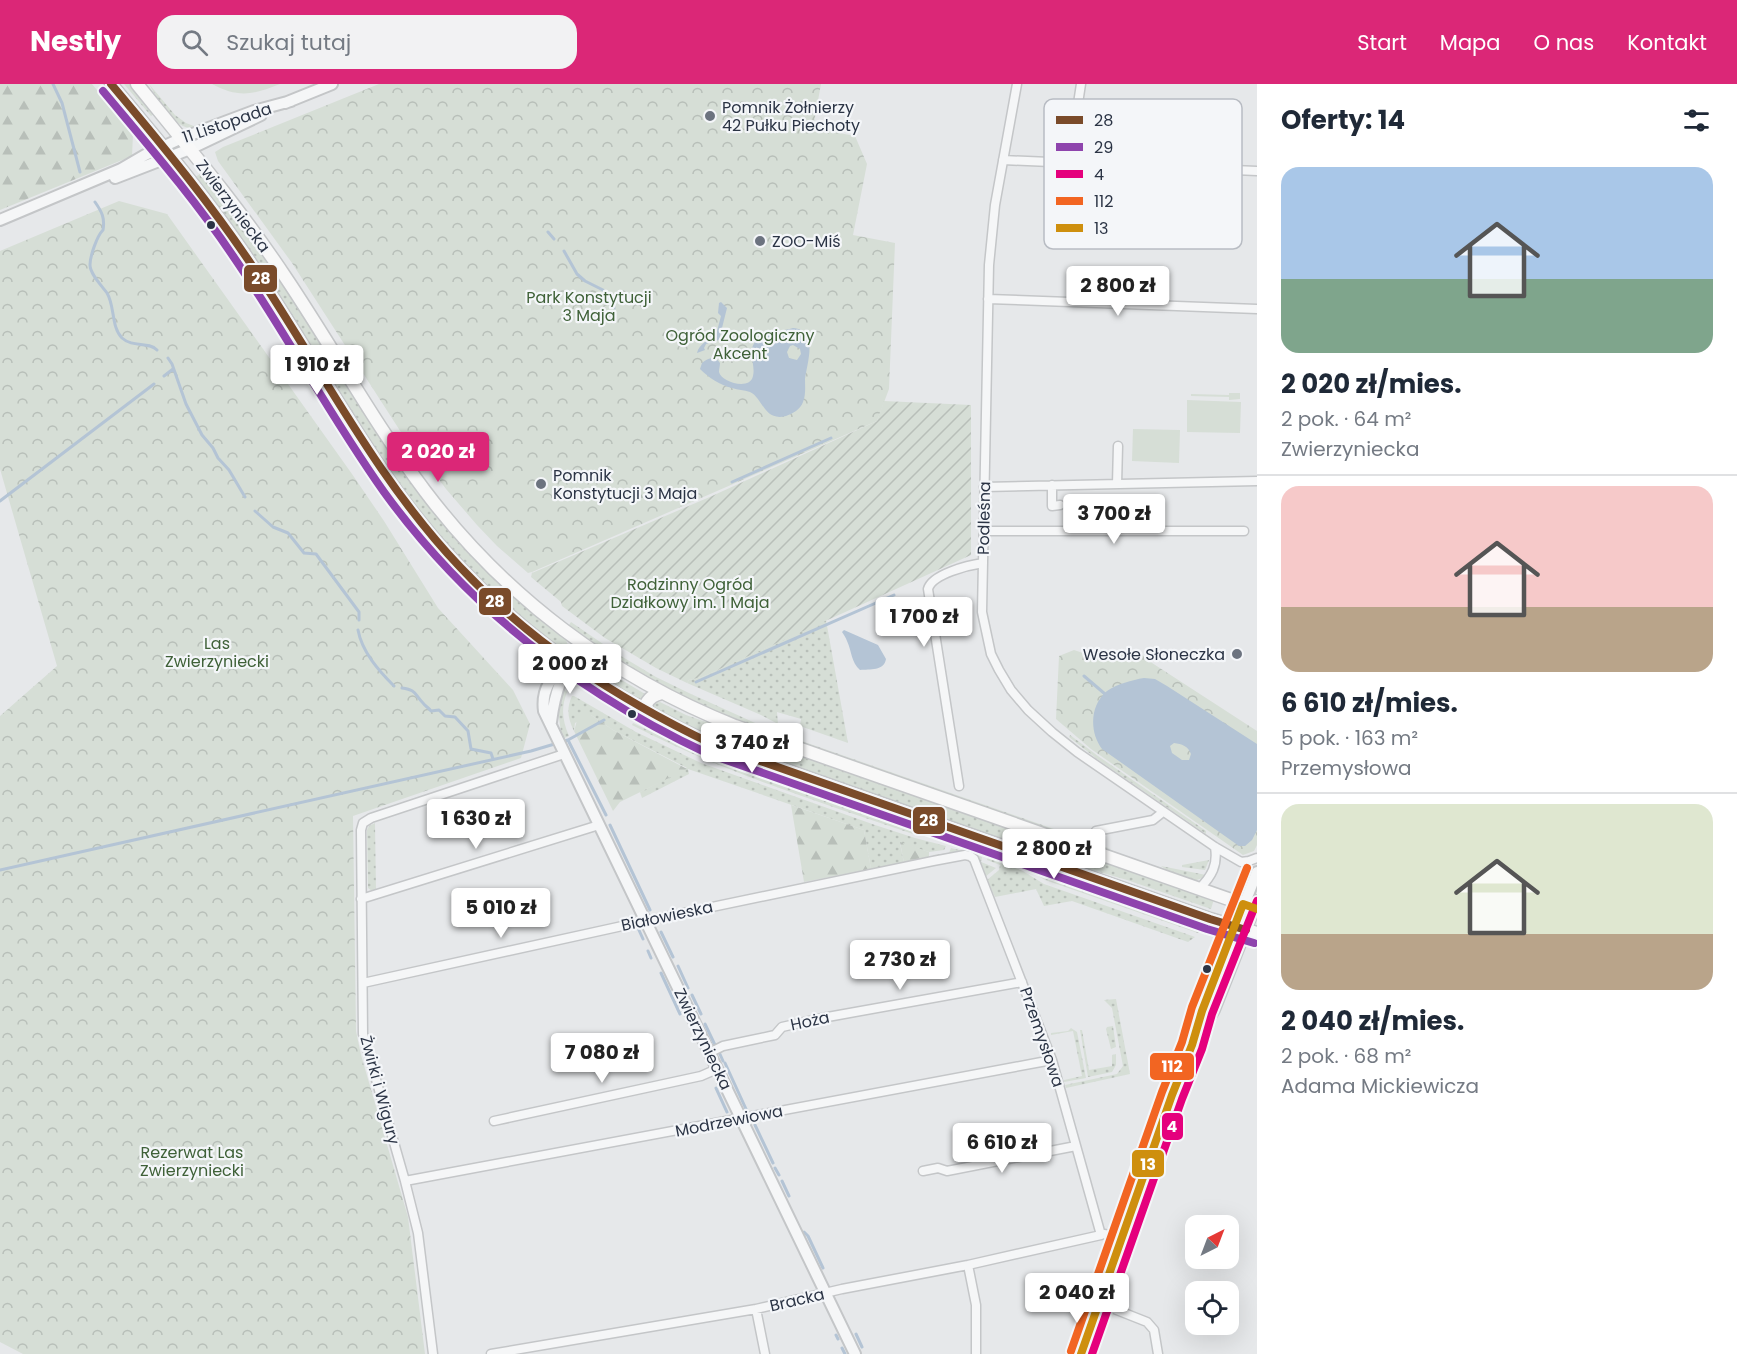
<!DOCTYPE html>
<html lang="pl">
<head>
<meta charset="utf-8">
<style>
	body { margin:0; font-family:Poppins,sans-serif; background:#f2f2f3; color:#1f2937; height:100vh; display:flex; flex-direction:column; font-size:22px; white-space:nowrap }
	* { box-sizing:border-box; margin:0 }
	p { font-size:20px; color:#747a83 }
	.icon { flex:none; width:33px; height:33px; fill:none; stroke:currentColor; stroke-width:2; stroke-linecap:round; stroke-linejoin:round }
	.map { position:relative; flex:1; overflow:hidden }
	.details { display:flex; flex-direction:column; background:#fff; width:480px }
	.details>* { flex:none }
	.needle { width:39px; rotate:42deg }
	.buttons { position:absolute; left:1185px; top:1131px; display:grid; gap:12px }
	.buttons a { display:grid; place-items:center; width:54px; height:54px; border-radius:12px; background:#fff; box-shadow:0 6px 24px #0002; font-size:30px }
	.price { position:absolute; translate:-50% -51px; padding:0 14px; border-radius:6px; background:#fff; color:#222; font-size:20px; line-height:39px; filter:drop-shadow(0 2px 3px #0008) }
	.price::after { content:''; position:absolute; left:50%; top:36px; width:18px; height:14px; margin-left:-9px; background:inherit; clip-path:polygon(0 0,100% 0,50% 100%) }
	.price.on { background:#db2777; color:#fff }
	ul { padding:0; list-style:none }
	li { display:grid; align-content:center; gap:12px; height:318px; padding:0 24px }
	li+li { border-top:2px solid #e0e1e3 }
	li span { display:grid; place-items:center; height:186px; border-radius:18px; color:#555 }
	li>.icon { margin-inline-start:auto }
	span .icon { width:108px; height:108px; fill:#fffc; stroke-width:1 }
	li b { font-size:26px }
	h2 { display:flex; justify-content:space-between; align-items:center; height:72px; padding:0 24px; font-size:26px }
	header { display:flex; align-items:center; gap:36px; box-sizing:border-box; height:84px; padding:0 30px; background:#db2777; color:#fff }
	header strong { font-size:28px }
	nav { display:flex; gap:33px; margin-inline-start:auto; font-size:21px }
	.search { width:420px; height:54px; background:#f2f2f3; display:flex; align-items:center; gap:15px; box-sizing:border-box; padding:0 21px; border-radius:18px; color:#747a83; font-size:22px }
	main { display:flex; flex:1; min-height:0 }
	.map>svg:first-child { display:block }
</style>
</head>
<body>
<header>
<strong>Nestly</strong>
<div class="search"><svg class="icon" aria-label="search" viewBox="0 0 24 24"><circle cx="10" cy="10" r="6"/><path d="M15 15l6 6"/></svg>Szukaj tutaj</div>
<nav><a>Start</a><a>Mapa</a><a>O nas</a><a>Kontakt</a></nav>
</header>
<main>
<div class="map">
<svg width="1257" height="1270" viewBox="0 0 1257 1270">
	<defs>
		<pattern id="grass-dots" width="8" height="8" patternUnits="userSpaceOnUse" patternTransform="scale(1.5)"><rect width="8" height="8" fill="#d6ded6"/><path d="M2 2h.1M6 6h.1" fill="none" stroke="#b8bfb9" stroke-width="1.8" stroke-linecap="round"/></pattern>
		<pattern id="forest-firs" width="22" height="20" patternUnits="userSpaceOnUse" patternTransform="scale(1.5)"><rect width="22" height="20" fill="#d6ded6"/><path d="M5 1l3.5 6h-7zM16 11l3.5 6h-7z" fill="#b8bfb9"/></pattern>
		<pattern id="park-crowns" width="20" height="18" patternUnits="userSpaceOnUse" patternTransform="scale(1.5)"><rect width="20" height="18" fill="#d6ded6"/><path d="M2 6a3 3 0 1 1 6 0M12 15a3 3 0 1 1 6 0" fill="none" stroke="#b8bfb9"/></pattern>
		<pattern id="garden-furrows" width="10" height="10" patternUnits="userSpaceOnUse" patternTransform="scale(1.5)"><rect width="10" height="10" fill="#d6ded6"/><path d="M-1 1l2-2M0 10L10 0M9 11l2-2" fill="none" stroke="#b8bfb9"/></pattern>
	</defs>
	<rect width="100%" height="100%" fill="#e6e8ea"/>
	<!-- grass -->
	<path fill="url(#grass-dots)" d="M124,0h6l24,30 -3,2z
		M149,0l26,31 11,8 13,5c-4,0 -7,1 -10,0 -16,-2 -33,-31 -40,-44z
		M200,90l87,115 113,175 33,47 34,38 98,88 4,11 -3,4h-4l-20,-15 -74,-67 -46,-54 -42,-59 -134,-210 -51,-70z
		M289,249l135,202 56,66 67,58 3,9 -51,-43 -31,-31 -56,-68 -40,-53 -87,-138z
		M826,536l22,123 -48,-17 1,-7 -24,-7 1,12 -17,-9 -74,-32 2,-3 13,-3z
		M571,538l35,24 -3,5 -24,-16 -10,-10z
		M611,566l45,27 35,17 82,37 338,118 -14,-2 -376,-132c-39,-18 -76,-38 -113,-61z
		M600,583l45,27 1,2 -4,7 -48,-28z
		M563,604l4,4c-6,16 -5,28 2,44l-7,3 -5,-35z
		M572,612h2l62,36 65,31 174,62 40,13 31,8 -2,4 -15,2 -29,-9 4,20 -33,6 -7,-39 -176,-61 1,5 -47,24 -2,-6 47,-24 -74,-38 -22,-15 -16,8 -1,8c-6,-12 -8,-22 -2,-35z
		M660,618l26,13 528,184 -3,10 -84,-29 -83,-24 -342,-122 -50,-24 1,-7z
		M633,639l72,35 212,75 -1,2c-96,-33 -194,-63 -284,-110z
		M655,642l9,2 42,19 70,26 428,150 -2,5 -156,-54 -58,-23 -71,-23 -142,-49 -72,-27 -50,-23z
		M1070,651l28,21 108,75v3l-109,-75 -28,-22z
		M375,739l1,67 -4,1 -4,-3 -1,-58 2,-4z
		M951,764l16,4 15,5 -1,5 15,6 -11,9 -8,-20 -44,-1v-1l16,-2z
		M988,773l33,13 23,14 151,53 -7,5 -116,-41 -28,5 -8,-17 -41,8 -8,-17 12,-10 1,-5 -13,-5z
		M1209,776l-4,10 -23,-3v-2z
		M1161,782l45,9c0,1 -8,5 -9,5 -12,3 -27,-8 -36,-14z
		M1036,789l10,5 155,54 -3,1 -153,-53 -10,-6z
		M1116,915l14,75 -64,14 -1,-3 52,-11 6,-8 -11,-58 -8,-8z
		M1113,942l3,21 -5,2 -5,-20 1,-2z
		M1071,944l6,4 9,46 -22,4v-2l18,-4 -9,-45 -22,4v-2l17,-2z
		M1080,946h2l7,40 23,-4v-11l4,-1v11l-4,7 -24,5z"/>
	<!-- forest -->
	<path fill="url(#forest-firs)" d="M0,0h92l41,50 -1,22 -132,54z
		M584,630l7,1 22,15 74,39 -67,33 -7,9 -39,-80 4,-14z
		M791,721l73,25 7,39 -67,13z
		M900,758l29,10v6l-25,5z"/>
	<!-- park -->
	<path fill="url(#park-crowns)" d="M379,0h442l-8,44 42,8 12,28 -14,71 42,8 -6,146 -12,32 -345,151 -4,1 -31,-27 -20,-21 -31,-36 -33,-45 -7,-4 -114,-177 -74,-102 -3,-9 8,-5z
		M119,117l48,13 185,260 32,47 54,87 75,82 17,34 -9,34 -168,58 3,215 5,24 47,162 17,137h-402l-23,-12v-626l57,-50 -57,-197v-218z
		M1074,566l9,3 54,-3 12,11 108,70v114l-3,6 -11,4 -152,-106 -35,-30 3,-63z"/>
	<!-- garden -->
	<path fill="url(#garden-furrows)" d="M884,317l87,4v150l-269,122 -13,3 -2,3 -31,-15 -51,-30 -43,-32 -1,-4 -30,-25 1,-4 180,-77 165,-75z"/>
	<!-- pitch -->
	<path fill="#d6ded6" d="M212,0h68c-27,11 -42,14 -68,0z
		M1229,309h11v6l-11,1v-3l-38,-1v-2l38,1z
		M1187,316l54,2 -1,31 -53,-1z
		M1133,345l47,1 -1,33 -47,-2z"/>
	<!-- water -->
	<path fill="#b4c4d5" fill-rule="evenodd" d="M721,218l6,6 -8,32 -13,4 -2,4 1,2 -8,3c2,-9 12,-14 19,-18l5,-19 -3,-3 1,-10z
		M793,244c26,2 14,35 12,51 0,7 1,16 -2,23 -2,7 -11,12 -17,14 -22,6 -23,-18 -36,-24 -6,-2 -12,-2 -18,-4 -12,-3 -23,-10 -32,-19l2,-6c6,-5 13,-8 18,0 0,3 -1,6 -1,9 2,10 31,19 34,4 3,-12 -7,-26 4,-36 9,-8 26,-9 36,-12zM793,261l7,4 1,5 -4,6 -8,-2 -2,-6 3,-6z
		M844,546l34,15 8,14c-2,12 -16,10 -26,11 -9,-8 -8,-18 -13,-29 -1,-3 -3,-6 -5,-9z
		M1144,594l11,1 12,7 90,58v86l-5,10 -7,6h-6l-137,-97c-13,-17 -12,-44 5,-58 10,-7 25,-11 37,-13zM1174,659c8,1 14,3 17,11l-2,6h-7l-10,-7 -2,-7z"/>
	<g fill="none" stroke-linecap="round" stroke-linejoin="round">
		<!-- stream -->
		<path stroke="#b4c4d5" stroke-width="3" d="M53,0l9,19 18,69
			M95,118c7,10 10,16 8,28 -6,6 -13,26 -13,35 0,9 12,21 17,28 8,13 4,34 15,45 11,10 26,3 35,12
			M548,148l6,7
			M564,167l13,23 8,7 18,9 11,18
			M168,274l4,6 14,40 16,31 11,13 5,10 11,12 16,27
			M164,292l9,-7
			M732,398l99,-44
			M0,417l154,-117
			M255,427l18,16 15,6 16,20 12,1 43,58v8
			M358,546c4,22 21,41 36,56
			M1084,592l21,18
			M696,598l198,-87
			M402,604c15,2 12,6 21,15 2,3 6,5 8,8l8,-1 6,6 10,1 13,14 3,18 20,4 2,6
			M568,656l38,75
			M610,741l40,85
			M0,786l531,-119 37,-11 36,-20
			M638,844l5,11
			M661,848l12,25
			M648,867l3,7
			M678,882l10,22
			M661,889l19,41
			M692,911l9,19
			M705,940l10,21
			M719,968l4,9
			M725,979l21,46
			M716,1004l11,24
			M755,1041l18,38
			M775,1084l4,7
			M782,1097l7,15
			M804,1148l4,4 15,32
			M856,1250l6,13
			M836,1251l2,4
			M842,1264l3,6"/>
		<!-- minor casing -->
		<g stroke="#c4c6c8" stroke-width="11">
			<path id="minor" d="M1017,0l-22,121 -6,60 -7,347 9,42 8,16 12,20 17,20 24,22 25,20 138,95 26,15 8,-1 8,-3
				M1081,0l-4,26 34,3
				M1003,76l254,11
				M988,215l269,10
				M1117,400l1,-38
				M1052,401v21l8,-1
				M984,403l273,-6
				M984,447h260
				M959,702l-31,-197c4,-15 41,-24 55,-26
				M1096,747l57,-11 10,-8
				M1199,805c13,-13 19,-24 16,-42
				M361,815l238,-74
				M363,899l282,-62 288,-60 32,-6 5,1 4,3 78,201 49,175 3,-1 17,3
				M709,969l14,-7 52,-11 7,-8 40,-9 200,-36
				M494,1037l207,-45 16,-7
				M923,1087l15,-3 9,3 129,-25
				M405,1097l647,-121
				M968,1181l8,40v49
				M1099,1219l48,19 7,8 4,24
				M756,1225l9,45
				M433,1270l-15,-121 -13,-52 -42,-147 -2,-204 2,-7 8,-5 193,-64
				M491,1270l265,-45 86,-20 126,-24 133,-30"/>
		</g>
		<!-- tertiary casing -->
		<g stroke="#c4c6c8" stroke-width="14">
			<path id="tertiary" d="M285,19l47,-19
				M115,94l75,-29 71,-34
				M0,136l121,-51 24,-14 37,-17 72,-27 37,-10
				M568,579c-16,12 -27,26 -24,48l311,643
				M551,638c4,-32 12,-52 31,-78
				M1199,951l15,-25 43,-109
				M1081,1270l91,-259 20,-50 10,-34 55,-139"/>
		</g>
		<!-- secondary casing -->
		<g stroke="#c4c6c8" stroke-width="15">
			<path id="secondary" d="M111,0c45,54 90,107 130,165 53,77 98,160 152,237 82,116 191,200 319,258l498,175 47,14
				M137,0c51,63 104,126 149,194 47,70 88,145 139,213 80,106 187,186 310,235l522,183
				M648,629l-2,-9c4,-7 8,-9 16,-11"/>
		</g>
		<!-- minor -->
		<use href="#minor" stroke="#f5f6f7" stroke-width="8"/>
		<!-- tertiary -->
		<use href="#tertiary" stroke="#f5f6f7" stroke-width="10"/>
		<!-- secondary -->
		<use href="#secondary" stroke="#f8f8f8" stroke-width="12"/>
		<!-- bus-1 casing -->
		<g stroke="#f4f6f9" stroke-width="12">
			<path id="bus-1" d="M111,0c53,63 105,126 150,195 64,97 118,203 199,288 73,78 157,131 252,177l498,175 36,11"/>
		</g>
		<!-- bus-2 casing -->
		<g stroke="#f4f6f9" stroke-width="12">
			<path id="bus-2" d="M103,7c45,54 91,107 130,165 53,77 97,160 151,236 85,117 194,201 325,262l498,175 47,14"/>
		</g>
		<!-- bus-3 casing -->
		<g stroke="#f4f6f9" stroke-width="12">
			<path id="bus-3" d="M1092,1270l90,-255 20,-50 10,-35 45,-113"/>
		</g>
		<!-- bus-4 casing -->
		<g stroke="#f4f6f9" stroke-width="12">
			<path id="bus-4" d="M1071,1267l91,-259 20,-50 10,-35 55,-139"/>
		</g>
		<!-- bus-5 casing -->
		<g stroke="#f4f6f9" stroke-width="12">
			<path id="bus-5" d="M1081,1270l91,-259 20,-50 10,-34 41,-107 14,5"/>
		</g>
		<!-- bus-1 -->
		<use href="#bus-1" stroke="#7a4b2a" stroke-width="8"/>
		<!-- bus-2 -->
		<use href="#bus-2" stroke="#8e44ad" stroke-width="8"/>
		<!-- bus-3 -->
		<use href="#bus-3" stroke="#e5007d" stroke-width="8"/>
		<!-- bus-4 -->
		<use href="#bus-4" stroke="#f26522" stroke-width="8"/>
		<!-- bus-5 -->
		<use href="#bus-5" stroke="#ce8f0e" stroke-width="8"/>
	</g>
	<!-- markers -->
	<g fill="#6c737f" stroke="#f4f6f9" stroke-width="2">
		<circle cx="710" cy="32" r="6"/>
		<circle cx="760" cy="157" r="6"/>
		<circle cx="541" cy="400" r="6"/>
		<circle cx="1237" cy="570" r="6"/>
	</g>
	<g fill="#2b3445" stroke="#f4f6f9" stroke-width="2">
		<circle cx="211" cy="141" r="5"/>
		<circle cx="632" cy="630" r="5"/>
		<circle cx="1207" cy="885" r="5"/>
	</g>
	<g text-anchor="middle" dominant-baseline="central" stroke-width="4.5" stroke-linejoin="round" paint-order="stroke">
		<!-- poi labels -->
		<g font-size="16" fill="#2b3445" stroke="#f4f6f9" text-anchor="start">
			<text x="722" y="23">Pomnik Żołnierzy<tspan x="722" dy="18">42 Pułku Piechoty</tspan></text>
			<text x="772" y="157">ZOO-Miś</text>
			<text x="553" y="391">Pomnik<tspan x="553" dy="18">Konstytucji 3 Maja</tspan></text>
			<text x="1225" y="570" text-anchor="end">Wesołe Słoneczka</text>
		</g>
		<!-- street labels -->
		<g font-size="16" fill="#2b3445" stroke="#f4f6f9">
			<text transform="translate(227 39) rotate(-19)">11 Listopada</text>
			<text transform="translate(233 122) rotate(53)">Zwierzyniecka</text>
			<text transform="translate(984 434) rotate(-89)">Podleśna</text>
			<text transform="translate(667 832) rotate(-12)">Białowieska</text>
			<text transform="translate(810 937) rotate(-12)">Hoża</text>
			<text transform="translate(1042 953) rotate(71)">Przemysłowa</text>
			<text transform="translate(703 955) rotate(64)">Zwierzyniecka</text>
			<text transform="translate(380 1006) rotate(75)">Żwirki i Wigury</text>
			<text transform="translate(729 1037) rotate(-11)">Modrzewiowa</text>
			<text transform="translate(797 1216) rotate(-13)">Bracka</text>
		</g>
		<!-- park labels -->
		<g font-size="16" fill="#3f6138" stroke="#f4f6f9">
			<text x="589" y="213">Park Konstytucji<tspan x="589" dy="18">3 Maja</tspan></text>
			<text x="740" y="251">Ogród Zoologiczny<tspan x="740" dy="18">Akcent</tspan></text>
			<text x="690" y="500">Rodzinny Ogród<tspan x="690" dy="18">Działkowy im. 1 Maja</tspan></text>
			<text x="217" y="559">Las<tspan x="217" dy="18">Zwierzyniecki</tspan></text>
			<text x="192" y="1068">Rezerwat Las<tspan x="192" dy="18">Zwierzyniecki</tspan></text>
		</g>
	</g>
	<!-- legend -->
	<rect x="1044" y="15" width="198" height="150" rx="9" fill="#f4f6f9" stroke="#b8bcc3" stroke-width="1.5"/>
	<rect x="1056" y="32" width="27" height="8" fill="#7a4b2a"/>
	<rect x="1056" y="59" width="27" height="8" fill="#8e44ad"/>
	<rect x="1056" y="86" width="27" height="8" fill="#e5007d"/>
	<rect x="1056" y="113" width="27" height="8" fill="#f26522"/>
	<rect x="1056" y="140" width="27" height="8" fill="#ce8f0e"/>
	<g font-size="16" fill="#2b3445">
		<text x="1094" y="42">28</text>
		<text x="1094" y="69">29</text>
		<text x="1094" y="96">4</text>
		<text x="1094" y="123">112</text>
		<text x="1094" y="150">13</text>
	</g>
	<g stroke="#f4f6f9" stroke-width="2">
		<rect x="243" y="180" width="35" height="29" rx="6" fill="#7a4b2a"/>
		<rect x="478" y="503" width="34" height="29" rx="6" fill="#7a4b2a"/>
		<rect x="912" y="722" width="34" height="29" rx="6" fill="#7a4b2a"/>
		<rect x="1149" y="968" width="46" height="29" rx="6" fill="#f26522"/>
		<rect x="1161" y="1028" width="23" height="29" rx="6" fill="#e5007d"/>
		<rect x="1131" y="1065" width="34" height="29" rx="6" fill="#ce8f0e"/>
	</g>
	<g font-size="16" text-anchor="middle" font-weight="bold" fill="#fff">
		<text x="261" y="200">28</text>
		<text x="495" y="523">28</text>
		<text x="929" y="742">28</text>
		<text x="1172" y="988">112</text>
		<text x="1172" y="1048">4</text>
		<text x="1148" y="1086">13</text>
	</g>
</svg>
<div class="buttons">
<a><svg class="needle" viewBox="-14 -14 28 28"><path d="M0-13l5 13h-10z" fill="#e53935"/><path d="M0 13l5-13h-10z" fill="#747a83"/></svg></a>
<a><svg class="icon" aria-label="locate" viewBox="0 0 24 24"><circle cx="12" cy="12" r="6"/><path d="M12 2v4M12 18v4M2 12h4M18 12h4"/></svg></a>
</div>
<b class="price" style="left:1118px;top:233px">2 800 zł</b>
<b class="price" style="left:317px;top:312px">1 910 zł</b>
<b class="price on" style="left:438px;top:399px">2 020 zł</b>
<b class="price" style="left:1114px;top:461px">3 700 zł</b>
<b class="price" style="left:924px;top:564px">1 700 zł</b>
<b class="price" style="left:570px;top:611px">2 000 zł</b>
<b class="price" style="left:752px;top:690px">3 740 zł</b>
<b class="price" style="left:476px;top:766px">1 630 zł</b>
<b class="price" style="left:1054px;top:796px">2 800 zł</b>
<b class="price" style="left:501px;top:855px">5 010 zł</b>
<b class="price" style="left:900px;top:907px">2 730 zł</b>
<b class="price" style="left:602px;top:1000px">7 080 zł</b>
<b class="price" style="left:1002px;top:1090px">6 610 zł</b>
<b class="price" style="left:1077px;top:1240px">2 040 zł</b>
</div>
<section class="details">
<h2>Oferty: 14<svg class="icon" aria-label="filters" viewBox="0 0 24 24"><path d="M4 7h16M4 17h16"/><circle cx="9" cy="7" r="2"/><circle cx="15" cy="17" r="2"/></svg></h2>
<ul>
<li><span style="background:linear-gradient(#a9c7e8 60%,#7fa58c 0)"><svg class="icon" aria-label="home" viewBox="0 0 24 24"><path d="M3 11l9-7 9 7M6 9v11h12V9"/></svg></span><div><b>2 020 zł/mies.</b><p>2 pok. · 64 m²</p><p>Zwierzyniecka</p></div></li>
<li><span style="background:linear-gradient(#f6c9c9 65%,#b9a48a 0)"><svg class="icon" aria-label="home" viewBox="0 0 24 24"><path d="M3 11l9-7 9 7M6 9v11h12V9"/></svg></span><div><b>6 610 zł/mies.</b><p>5 pok. · 163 m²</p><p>Przemysłowa</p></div></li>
<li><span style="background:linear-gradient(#dfe7d0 70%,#b9a48a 0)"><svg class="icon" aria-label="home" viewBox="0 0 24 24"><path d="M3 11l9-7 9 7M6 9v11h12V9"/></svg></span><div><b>2 040 zł/mies.</b><p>2 pok. · 68 m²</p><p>Adama Mickiewicza</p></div></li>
</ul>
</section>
</main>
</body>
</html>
